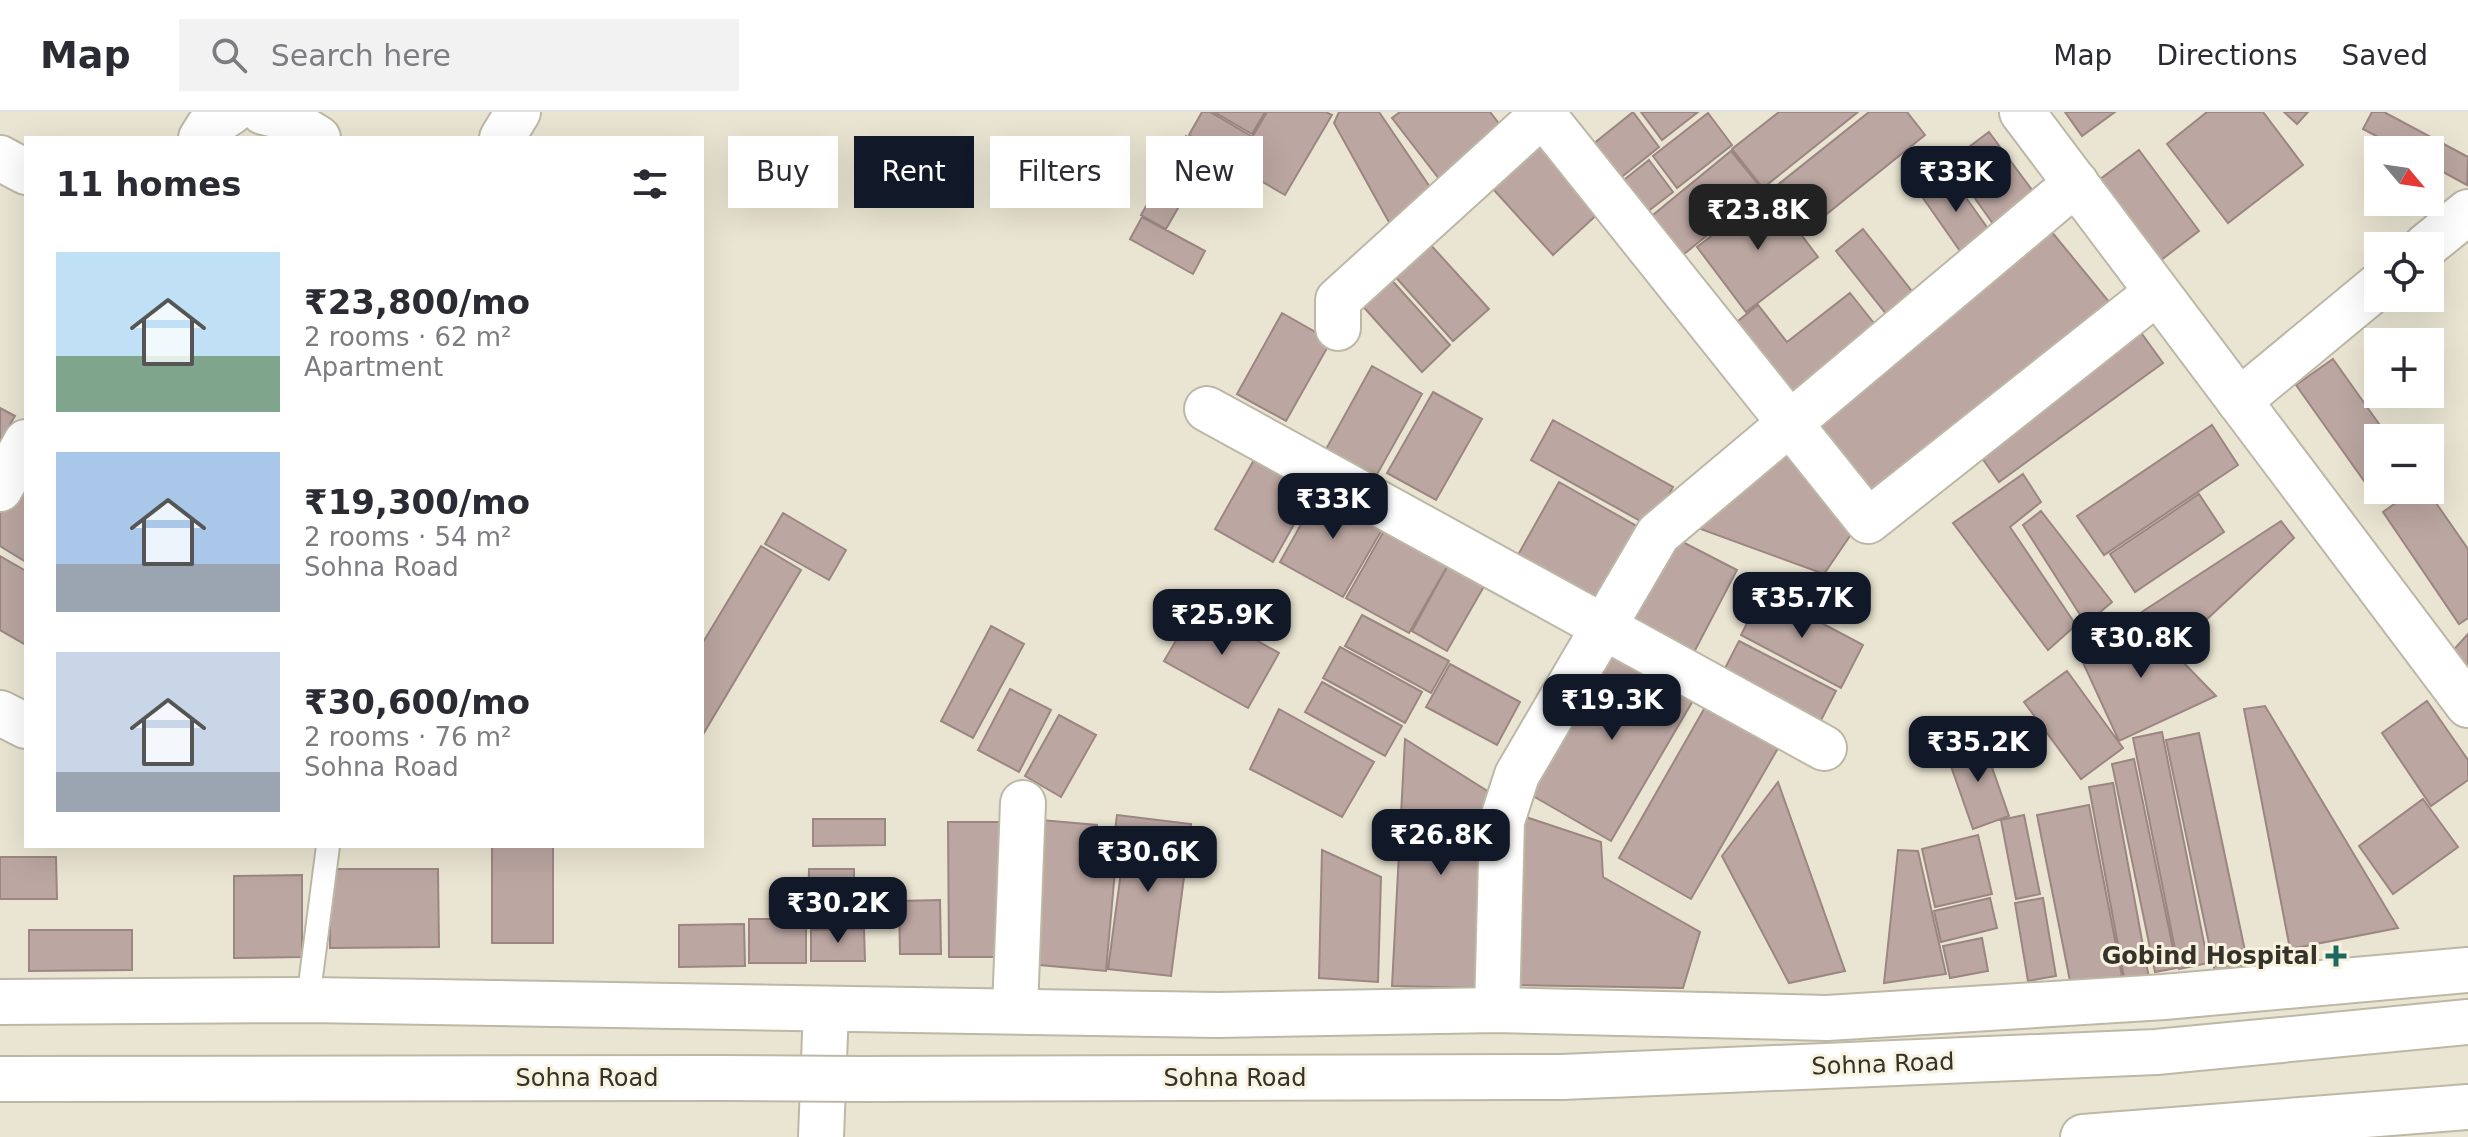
<!DOCTYPE html>
<html lang="en">
<head>
<meta charset="utf-8">
<style>
	body { margin:0; font-family:"DejaVu Sans",sans-serif; background:#f2f2f3; color:#2b2b33; height:100vh; display:flex; flex-direction:column; font-size:30px; white-space:nowrap }
	* { box-sizing:border-box; margin:0 }
	p { font-size:26px; color:#7c7c81 }
	.icon { flex:none; width:44px; height:44px; fill:none; stroke:currentColor; stroke-width:2; stroke-linecap:round; stroke-linejoin:round }
	.map { position:relative; flex:1; overflow:hidden }
	.drawer { position:absolute; left:24px; top:24px; width:680px; height:712px; display:flex; flex-direction:column; background:#fff; border-radius:0px; box-shadow:0 8px 32px #0002 }
	.drawer>* { flex:none }
	.banner { position:absolute; left:728px; top:24px; width:760px; height:72px; display:flex; gap:16px }
	.needle { width:52px; rotate:119deg }
	.fabs { position:absolute; left:2364px; top:24px; display:grid; gap:16px }
	.fabs a { display:grid; place-items:center; width:80px; height:80px; border-radius:0px; background:#fff; box-shadow:0 8px 32px #0002; font-size:40px }
	.price { position:absolute; translate:-50% -68px; padding:0 18px; border-radius:16px; background:#111827; color:#fff; font-size:26px; line-height:52px; filter:drop-shadow(0 2px 4px #0008) }
	.price::after { content:''; position:absolute; left:50%; top:48px; width:24px; height:18px; margin-left:-12px; background:inherit; clip-path:polygon(0 0,100% 0,50% 100%) }
	.price.selected { background:#222; color:#fff }
	ul { padding:0; list-style:none }
	li { display:flex; align-items:center; gap:24px; height:200px; padding:0 32px }
	li span { display:grid; place-items:center; flex:none; width:224px; height:160px; border-radius:0px; color:#555 }
	li>.icon { margin-inline-start:auto }
	span .icon { width:96px; height:96px; fill:#fffc; stroke-width:1 }
	li b { font-size:34px }
	h2 { display:flex; justify-content:space-between; align-items:center; height:96px; padding:0 32px; font-size:34px }
	.tag { padding:0 28px; border-radius:0px; background:#fff; box-shadow:0 8px 32px #0002; font-size:28px; line-height:72px }
	.tag.selected { background:#111827; color:#fff }
	header { display:flex; align-items:center; gap:48px; box-sizing:border-box; height:112px; padding:0 40px; background:#fff; border-bottom:2px solid #e1e1e2 }
	header strong { font-size:38px }
	nav { display:flex; gap:44px; margin-inline-start:auto; font-size:28px }
	.search { width:560px; height:72px; background:#f2f2f3; display:flex; align-items:center; gap:20px; box-sizing:border-box; padding:0 28px; border-radius:0px; color:#7c7c81; font-size:30px }
	.map>svg:first-child { display:block }
</style>
</head>
<body>
<header>
<strong>Map</strong>
<div class="search"><svg class="icon" aria-label="search" viewBox="0 0 24 24"><circle cx="10" cy="10" r="6"/><path d="M15 15l6 6"/></svg>Search here</div>
<nav><a>Map</a><a>Directions</a><a>Saved</a></nav>
</header>
<div class="map">
<svg width="2468" height="1025" viewBox="0 0 2468 1025">
	<rect width="100%" height="100%" fill="#eae5d2"/>
	<!-- building -->
	<path fill="#bba6a1" stroke="#9b8682" stroke-width="2" d="M1202,0h8l41,24 -16,26 -46,-27z
		M1214,0h51l-13,22z
		M1267,0h59l6,3 -47,80 -50,-29z
		M1339,0h40l55,81 -44,31 -56,-101z
		M1400,0h90l14,18 -64,50 -48,-62z
		M1633,0l26,35 -50,40 -27,-34z
		M1641,0h57l-36,28z
		M1779,0h79l-95,76 -31,-39z
		M1869,0h38l18,23 -122,98 -33,-42z
		M2065,0h50l-33,24z
		M2207,0h56l40,53 -75,58 -61,-79z
		M2284,0h24l-11,12z
		M2372,0h12l84,45 -1,28 -37,-20v-15h-27l-40,-21z
		M1708,1l24,32 -55,43 -24,-32z
		M1989,20l52,70 -42,30 -50,-70z
		M1533,23l68,76 -48,44 -69,-76z
		M1186,24l25,15 -45,78 -25,-14z
		M2139,38l60,81 -47,36 -61,-81z
		M1731,39l32,39 -90,73 -31,-39z
		M1649,48l24,32 -39,30 -24,-31z
		M1945,56l51,72 -29,21 -51,-73z
		M1769,80l49,65 -72,55 -49,-65z
		M1142,105l63,34 -12,23 -63,-35z
		M1863,117l59,75 -27,21 -59,-74z
		M1418,119l71,78 -36,32 -70,-78z
		M2051,119l64,78 -242,198 -64,-79z
		M1379,154l71,79 -28,27 -72,-80z
		M1850,181l27,34 -93,74 -56,-72 30,-24 29,37z
		M1282,201l49,28 -45,80 -49,-27z
		M2134,211l29,40 -164,119 -29,-41z
		M2333,247l56,79h-11v52h17l-16,12 -83,-117z
		M1372,254l50,28 -47,84 -50,-27z
		M1433,280l49,27 -46,81 -49,-27z
		M0,296l15,8 -15,26z
		M1553,308l120,67 -22,40 -120,-67z
		M2212,313l26,40 -134,90 -27,-39z
		M1788,333l68,82 -32,47 -137,-50z
		M1259,339l58,32 -44,79 -58,-33z
		M2023,362l18,28 -31,25 66,98 -28,25 -95,-127z
		M1559,370l81,46 -44,79 -82,-45z
		M1323,373l64,36 -44,76 -63,-35z
		M15,374l11,7v69l-26,-16v-34z
		M2414,378h13l41,59v69l-9,6 -76,-112z
		M2199,382l25,38 -89,60 -25,-38z
		M2041,399l71,91 -26,22 -63,-99z
		M783,401l63,37 -17,30 -64,-36z
		M2281,409l13,17 -118,110 -34,-36z
		M1389,410l63,36 -43,75 -63,-35z
		M1669,423l68,35 -46,88 -68,-36z
		M761,434l40,24 -99,166v-92z
		M0,444l26,15v74l-26,-15z
		M1453,444l37,20 -43,75 -35,-20z
		M1763,480l100,53 -22,43 -100,-53z
		M1196,494l83,47 -31,55 -84,-47z
		M1362,503l87,46 -18,32 -86,-47z
		M2143,509l73,75 -97,45 -40,-87z
		M991,514l33,18 -51,94 -32,-17z
		M2468,522v33l-20,-11z
		M1739,529l97,50 -19,37 -97,-50z
		M1612,530l86,50 -87,149 -85,-49z
		M1340,535l82,45 -17,31 -82,-45z
		M1450,552l70,38 -23,43 -71,-38z
		M2067,559l56,77 -42,31 -57,-77z
		M1322,570l80,44 -17,30 -80,-44z
		M1010,577l41,21 -32,62 -41,-22z
		M1712,583l73,41 -94,163 -72,-41z
		M2427,589l41,59v20l-37,26 -49,-73z
		M2265,594l133,222 -108,21 -46,-240z
		M1279,597l95,53 -32,55 -92,-48z
		M1059,603l37,20 -35,62 -36,-21z
		M2162,620l46,231 -29,6 -46,-231z
		M2199,621l49,232 -33,7 -49,-232z
		M1405,627l84,53 -5,196 -92,-2z
		M1982,627l27,77 -36,13 -27,-77z
		M2134,647l43,209 -22,4 -43,-208z
		M1778,670l67,189 -56,12 -67,-127z
		M2113,671l36,195 -24,5 -36,-196z
		M2423,687l35,48 -65,47 -34,-48z
		M2089,693l33,171 -51,10 -34,-171z
		M1117,703l74,9 -20,152 -63,-7 15,-112 -11,-2z
		M1520,703l81,27 2,35 97,55 -17,56 -167,-3z
		M2024,703l16,79 -24,5 -15,-79z
		M813,707h72v26l-72,1z
		M1041,708l56,5 -4,34 23,1 -10,111 -78,-7z
		M948,710h54l1,135h-54z
		M1978,723l14,59 -57,13 -13,-58z
		M492,734h61v97h-61z
		M1322,738l59,27 -3,105 -59,-4z
		M1898,738l20,1 28,123 -62,9z
		M0,745h56l1,42h-57z
		M330,757h108l1,78 -109,1z
		M809,757h45v38h-46z
		M302,763v82l-68,1v-82z
		M1990,786l7,30 -56,14 -7,-31z
		M2043,786l13,78 -28,5 -13,-78z
		M940,788l1,54h-41l-1,-53z
		M749,807h57v44h-57z
		M744,812l1,42 -66,1v-42z
		M864,817l1,32h-54v-31z
		M29,818h103v40l-103,1z
		M1982,826l6,33 -38,7 -7,-32z"/>
	<g fill="none" stroke-linecap="round" stroke-linejoin="round">
		<!-- lane casing -->
		<g stroke="#bdb8a6" stroke-width="26">
			<path id="lane" d="M308,888l20,-154"/>
		</g>
		<!-- street casing -->
		<g stroke="#bdb8a6" stroke-width="48">
			<path id="street" d="M263,0l20,5 35,21
				M1541,0l327,409 288,-228
				M201,26l7,-11 23,-15
				M502,26l16,-26
				M0,46l26,14
				M2426,134l42,-34
				M1338,216v-28l207,-188
				M2239,289l139,-115
				M1207,297l617,339
				M0,377l26,-47
				M0,601l26,13
				M1015,897l8,-206
				M1497,898l5,-189 15,-46 141,-241 418,-351"/>
		</g>
		<!-- secondary casing -->
		<g stroke="#bdb8a6" stroke-width="48">
			<path id="secondary" d="M2022,0l446,593
				M0,890l308,-2 909,15 280,-5 330,8 337,-21 304,-27
				M821,1025l5,-128"/>
		</g>
		<!-- highway casing -->
		<g stroke="#bdb8a6" stroke-width="48">
			<path id="highway" d="M0,967l720,-1
				M862,967l700,-2 594,-25 312,-30
				M2083,1025l385,-30"/>
		</g>
		<!-- lane -->
		<use href="#lane" stroke="#fff" stroke-width="22"/>
		<!-- street -->
		<use href="#street" stroke="#fff" stroke-width="44"/>
		<!-- secondary -->
		<use href="#secondary" stroke="#fff" stroke-width="44"/>
		<!-- highway -->
		<use href="#highway" stroke="#fff" stroke-width="44"/>
		<!-- highway-bridge casing -->
		<g stroke="#bdb8a6" stroke-width="48" stroke-linecap="butt">
			<path id="highway-bridge" d="M720,966l142,1"/>
		</g>
		<!-- highway-bridge -->
		<use href="#highway-bridge" stroke="#fff" stroke-width="44"/>
	</g>
	<!-- markers -->
	<path fill="#1f6860" stroke="#f8f3df" stroke-width="3" d="M2332 832h8v8h8v8h-8v8h-8v-8h-8v-8h8z"/>
	<g text-anchor="middle" dominant-baseline="central" stroke-width="6" stroke-linejoin="round" paint-order="stroke">
		<!-- poi labels -->
		<g font-size="24" font-weight="bold" fill="#34322a" stroke="#f8f3df" text-anchor="end">
			<text x="2318" y="844">Gobind Hospital</text>
		</g>
		<!-- street labels -->
		<g font-size="24" fill="#34322a" stroke="#f8f3df">
			<text transform="translate(1883 952) rotate(-2)">Sohna Road</text>
			<text x="587" y="966">Sohna Road</text>
			<text x="1235" y="966">Sohna Road</text>
		</g>
	</g>
</svg>
<div class="fabs">
<a><svg class="needle" viewBox="-14 -14 28 28"><path d="M0-13l5 13h-10z" fill="#e53935"/><path d="M0 13l5-13h-10z" fill="#7c7c81"/></svg></a>
<a><svg class="icon" aria-label="locate" viewBox="0 0 24 24"><circle cx="12" cy="12" r="6"/><path d="M12 2v4M12 18v4M2 12h4M18 12h4"/></svg></a>
<a>+</a>
<a>−</a>
</div>
<b class="price" style="left:1956px;top:102px">₹33K</b>
<b class="price selected" style="left:1758px;top:140px">₹23.8K</b>
<b class="price" style="left:1333px;top:429px">₹33K</b>
<b class="price" style="left:1802px;top:528px">₹35.7K</b>
<b class="price" style="left:1222px;top:545px">₹25.9K</b>
<b class="price" style="left:2141px;top:568px">₹30.8K</b>
<b class="price" style="left:1612px;top:630px">₹19.3K</b>
<b class="price" style="left:1978px;top:672px">₹35.2K</b>
<b class="price" style="left:1441px;top:765px">₹26.8K</b>
<b class="price" style="left:1148px;top:782px">₹30.6K</b>
<b class="price" style="left:838px;top:833px">₹30.2K</b>
<div class="banner">
<a class="tag">Buy</a>
<a class="tag selected">Rent</a>
<a class="tag">Filters</a>
<a class="tag">New</a>
</div>
<section class="drawer">
<h2>11 homes<svg class="icon" aria-label="filters" viewBox="0 0 24 24"><path d="M4 7h16M4 17h16"/><circle cx="9" cy="7" r="2"/><circle cx="15" cy="17" r="2"/></svg></h2>
<ul>
<li><span style="background:linear-gradient(#bfe0f5 65%,#7fa58c 0)"><svg class="icon" aria-label="home" viewBox="0 0 24 24"><path d="M3 11l9-7 9 7M6 9v11h12V9"/></svg></span><div><b>₹23,800/mo</b><p>2 rooms · 62 m²</p><p>Apartment</p></div></li>
<li><span style="background:linear-gradient(#a9c7e8 70%,#9aa5b1 0)"><svg class="icon" aria-label="home" viewBox="0 0 24 24"><path d="M3 11l9-7 9 7M6 9v11h12V9"/></svg></span><div><b>₹19,300/mo</b><p>2 rooms · 54 m²</p><p>Sohna Road</p></div></li>
<li><span style="background:linear-gradient(#c9d6e8 75%,#9aa5b1 0)"><svg class="icon" aria-label="home" viewBox="0 0 24 24"><path d="M3 11l9-7 9 7M6 9v11h12V9"/></svg></span><div><b>₹30,600/mo</b><p>2 rooms · 76 m²</p><p>Sohna Road</p></div></li>
</ul>
</section>
</div>
</body>
</html>
